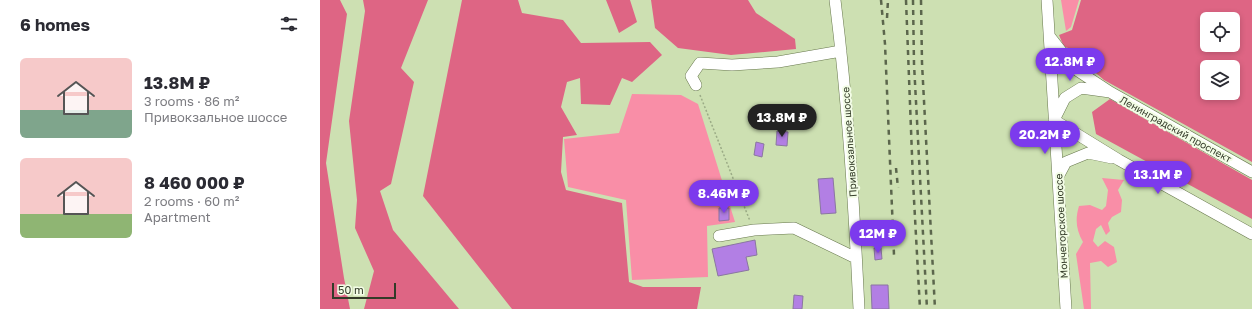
<!DOCTYPE html>
<html lang="en">
<head>
<meta charset="utf-8">
<style>
	body { margin:0; font-family:"Golos Text",sans-serif; background:#f7f7f7; color:#2b2b33; height:100vh; display:flex; flex-direction:column; font-size:15px; white-space:nowrap }
	* { box-sizing:border-box; margin:0 }
	p { font-size:13px; color:#7c7c81 }
	.icon { flex:none; width:22px; height:22px; fill:none; stroke:currentColor; stroke-width:2; stroke-linecap:round; stroke-linejoin:round }
	.map { position:relative; flex:1; overflow:hidden }
	.panel { display:flex; flex-direction:column; background:#fff; width:320px }
	.panel>* { flex:none }
	.controls { position:absolute; left:880px; top:12px; display:grid; gap:8px }
	.controls a { display:grid; place-items:center; width:40px; height:40px; border-radius:6px; background:#fff; box-shadow:0 2px 6px #0003; font-size:20px }
	.scale { position:absolute; left:12px; bottom:10px; width:64px; box-sizing:border-box; padding-left:4px; border:2px solid #333b28; border-top:0; font-size:11px; line-height:14px; white-space:nowrap; color:#333b28; -webkit-text-stroke:3px #f3fde6; paint-order:stroke }
	.price { position:absolute; translate:-50% -34px; padding:0 9px; border-radius:14px; background:#7c3aed; color:#fff; font-size:13px; line-height:26px; filter:drop-shadow(0 1px 2px #0008) }
	.price::after { content:''; position:absolute; left:50%; top:24px; width:12px; height:9px; margin-left:-6px; background:inherit; clip-path:polygon(0 0,100% 0,50% 100%) }
	.price.on { background:#222; color:#fff }
	ul { padding:0; list-style:none }
	li { display:flex; align-items:center; gap:12px; height:100px; padding:0 20px }
	li span { display:grid; place-items:center; flex:none; width:112px; height:80px; border-radius:6px; color:#555 }
	li>.icon { margin-inline-start:auto }
	span .icon { width:48px; height:48px; fill:#fffc; stroke-width:1 }
	li b { font-size:17px }
	h2 { display:flex; justify-content:space-between; align-items:center; height:48px; padding:0 20px; font-size:17px }
	main { display:flex; flex:1; min-height:0 }
	.map>svg:first-child { display:block }
</style>
</head>
<body>
<main>
<section class="panel">
<h2>6 homes<svg class="icon" aria-label="filters" viewBox="0 0 24 24"><path d="M4 7h16M4 17h16"/><circle cx="9" cy="7" r="2"/><circle cx="15" cy="17" r="2"/></svg></h2>
<ul>
<li><span style="background:linear-gradient(#f6c9c9 65%,#7fa58c 0)"><svg class="icon" aria-label="home" viewBox="0 0 24 24"><path d="M3 11l9-7 9 7M6 9v11h12V9"/></svg></span><div><b>13.8M ₽</b><p>3 rooms · 86 m²</p><p>Привокзальное шоссе</p></div></li>
<li><span style="background:linear-gradient(#f6c9c9 70%,#8fb573 0)"><svg class="icon" aria-label="home" viewBox="0 0 24 24"><path d="M3 11l9-7 9 7M6 9v11h12V9"/></svg></span><div><b>8 460 000 ₽</b><p>2 rooms · 60 m²</p><p>Apartment</p></div></li>
</ul>
</section>
<div class="map">
<svg width="932" height="309" viewBox="0 0 932 309">
	<rect width="100%" height="100%" fill="#cde0b2"/>
	<!-- green -->
	<path fill="#f98ea7" d="M741,0h18l-8,27 -5,4z
		M312,94l49,1 17,9 37,118 -28,4 1,51 -76,3 -6,-80 -58,-13 -4,-48 55,-6z
		M782,178l22,2 -6,10 4,10 -1,12 -9,5 -4,6 2,8 -4,4 -5,-10 -5,4 -3,12 5,6 7,-6 9,6 3,15 -9,5 -7,-6 -11,2 1,46h-7l-8,-55 7,-12c-7,-12 -8,-23 -4,-36l11,-1 12,5 4,-4 2,-16z"/>
	<!-- forest -->
	<path fill="#de6584" fill-rule="evenodd" d="M0,0h20l7,14 -21,149 18,115 6,31h-30z
		M43,0h65l-27,68 13,14 -23,102 -11,7 13,39 66,79h-95l10,-38 -19,-43 2,-28 -8,-79 16,-110z
		M142,0h56l4,13 41,7 18,23 69,-1 12,13 -30,27 -10,-4 -12,27 -29,-1 -1,-26 -13,4 -6,25 16,28 -14,2 -2,35 5,18 56,13 7,79 14,5h58l-4,22h-185l-89,-113z
		M286,0h24l7,22 -18,11z
		M331,0h97l8,13 39,26 1,10 -65,6 -53,-7 -23,-20z
		M761,0h171v162l-148,-82 -14,-12 -4,-16 -22,-5 -5,-12 13,-5zM887,19h26v26h-26zM887,67h26v26h-26z
		M790,99l142,81v39l-156,-85 -4,-22z"/>
	<!-- building -->
	<path fill="#b27fe4" stroke="#8a77a0" d="M457,131l11,1 -1,14 -11,-1z
		M436,142l8,2 -2,13 -8,-2z
		M513,178l3,35 -15,1 -3,-35z
		M399,208h10v12l-10,1z
		M435,240l2,15 -11,2 3,13 -31,6 -6,-27z
		M554,248h7l1,11 -7,1z
		M551,285h17l1,24h-17z
		M474,295l9,1 -1,13h-9z"/>
	<g fill="none" stroke-linecap="round" stroke-linejoin="round">
		<!-- minor casing -->
		<g stroke="#67774d" stroke-width="12">
			<path id="minor" d="M515,0c13,103 19,206 24,309
				M727,0l19,309
				M730,37l25,32 35,23 142,80
				M376,85l-5,-9 9,-13 32,2 46,-3 63,-11
				M790,92l-29,-4 -16,10 -11,22 65,40 133,74
				M739,175l7,-13 22,-9 24,5
				M399,236l35,-6 40,-2 62,30"/>
		</g>
		<!-- path -->
		<path stroke="#9bab86" stroke-width="1.5" stroke-dasharray="2 2" stroke-linecap="butt" d="M380,95l50,126"/>
		<!-- minor -->
		<use href="#minor" stroke="#fff" stroke-width="11"/>
		<!-- rail -->
		<path stroke="#5b664c" stroke-width="2.5" stroke-dasharray="5 5" stroke-linecap="butt" d="M561,0l4,44 9,211
			M586,0l7,181 7,128
			M593,0l1,64 13,245
			M601,0l1,63 13,246
			M567,18l1,-18
			M576,168l2,20"/>
	</g>
	<g text-anchor="middle" dominant-baseline="central" stroke-width="4" stroke-linejoin="round" paint-order="stroke">
		<!-- street labels -->
		<g font-size="10" fill="#333b28" stroke="#f3fde6">
			<text transform="translate(856 129) rotate(29)">Ленинградский проспект</text>
			<text transform="translate(529 142) rotate(-94)">Привокзальное шоссе</text>
			<text transform="translate(741 226) rotate(-93)">Мончегорское шоссе</text>
		</g>
	</g>
</svg>
<div class="controls">
<a><svg class="icon" aria-label="locate" viewBox="0 0 24 24"><circle cx="12" cy="12" r="6"/><path d="M12 2v4M12 18v4M2 12h4M18 12h4"/></svg></a>
<a><svg class="icon" aria-label="layers" viewBox="0 0 24 24"><path d="M12 4l9 5-9 5-9-5zM3 14l9 5 9-5"/></svg></a>
</div>
<div class="scale">50 m</div>
<b class="price" style="left:750px;top:82px">12.8M ₽</b>
<b class="price on" style="left:462px;top:138px">13.8M ₽</b>
<b class="price" style="left:725px;top:155px">20.2M ₽</b>
<b class="price" style="left:838px;top:195px">13.1M ₽</b>
<b class="price" style="left:404px;top:214px">8.46M ₽</b>
<b class="price" style="left:558px;top:254px">12M ₽</b>
</div>
</main>
</body>
</html>
